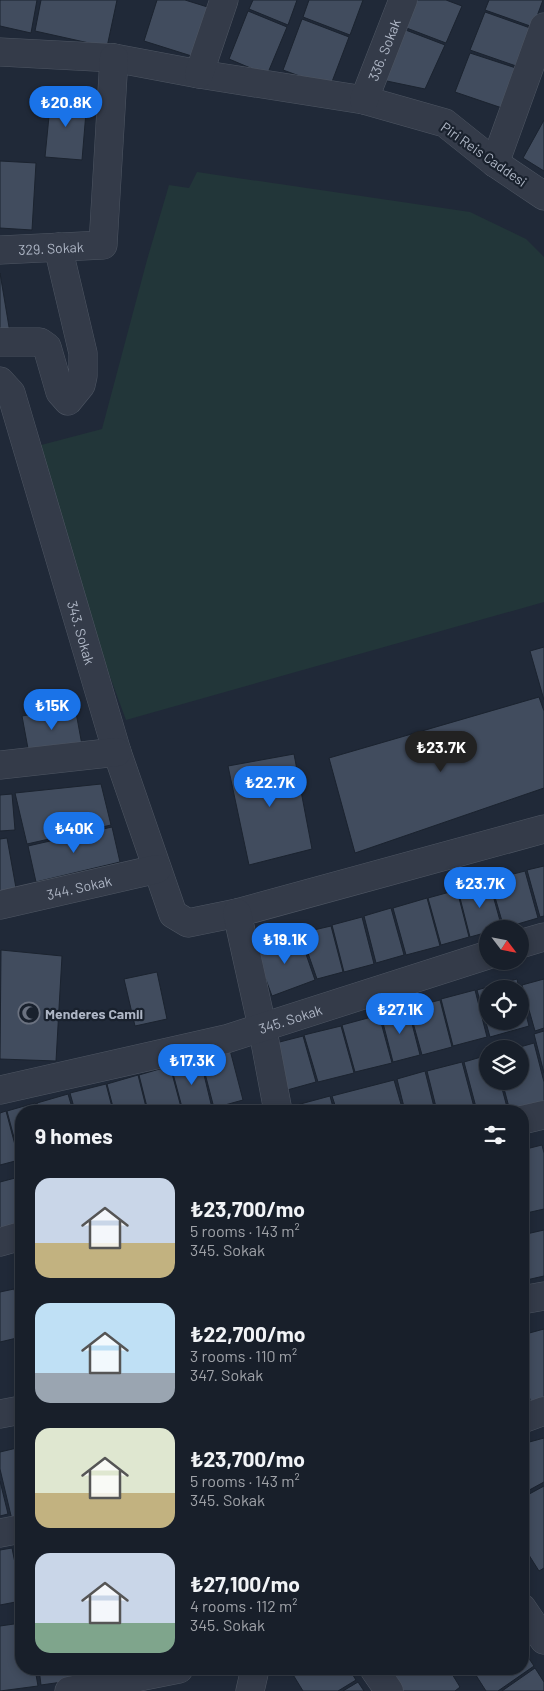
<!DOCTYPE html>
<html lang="en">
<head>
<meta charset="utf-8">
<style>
	body { margin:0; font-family:Barlow,sans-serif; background:#252c36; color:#f1f3f6; height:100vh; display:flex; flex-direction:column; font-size:19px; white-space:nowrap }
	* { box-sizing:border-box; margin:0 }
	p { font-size:16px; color:#9fa2a8 }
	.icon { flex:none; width:28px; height:28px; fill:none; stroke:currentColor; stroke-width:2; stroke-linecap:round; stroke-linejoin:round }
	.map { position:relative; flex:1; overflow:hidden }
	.panel { position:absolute; left:15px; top:1105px; width:514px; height:570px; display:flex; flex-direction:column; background:#181f2a; border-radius:20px; box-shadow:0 2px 8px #0003,0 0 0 1px #363d47 }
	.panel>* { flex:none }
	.needle { width:32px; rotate:122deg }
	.fabs { position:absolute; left:479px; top:920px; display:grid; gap:10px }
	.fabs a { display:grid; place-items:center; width:50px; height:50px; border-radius:50%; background:#181f2a; box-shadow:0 2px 8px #0003,0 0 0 1px #363d47; font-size:25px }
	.price { position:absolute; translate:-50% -42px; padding:0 11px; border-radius:18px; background:#1a73e8; color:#fff; font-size:16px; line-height:32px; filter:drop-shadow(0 1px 2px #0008) }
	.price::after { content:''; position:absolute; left:50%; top:30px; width:15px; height:11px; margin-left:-8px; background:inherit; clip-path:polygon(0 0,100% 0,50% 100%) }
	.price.current { background:#222; color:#fff }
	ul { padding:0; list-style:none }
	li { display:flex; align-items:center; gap:15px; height:125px; padding:0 20px }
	li span { display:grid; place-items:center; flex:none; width:140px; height:100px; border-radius:15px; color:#555 }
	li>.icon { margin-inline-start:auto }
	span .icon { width:60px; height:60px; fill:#fffc; stroke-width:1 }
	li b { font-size:21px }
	h2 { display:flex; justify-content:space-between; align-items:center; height:60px; padding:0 20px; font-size:21px }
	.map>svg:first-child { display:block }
</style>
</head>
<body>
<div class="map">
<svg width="544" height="1691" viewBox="0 0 544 1691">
	<rect width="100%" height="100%" fill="#202938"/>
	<!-- green -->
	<path fill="#223639" d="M197,172l273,40 56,27 18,18v345l-418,118 -100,-271 76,-20 45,-169 22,-75 20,3z"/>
	<!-- building -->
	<path fill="#414c5e" stroke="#1b232f" d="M0,0h37l-6,33 -31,-7z
		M41,0h76l-10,47 -72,-16z
		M157,0h28l29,9 -16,49 -54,-17z
		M253,0h44l-9,25 -39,-16z
		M309,0h54l-13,35 -47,-18z
		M416,0h30l16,6 -16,37 -42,-16z
		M489,0h54l-10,27 -48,-17z
		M248,11l39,16 -20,48 -38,-16z
		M485,12l48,17 -14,38 -49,-17z
		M302,19l47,18 -19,50 -47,-17z
		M403,29l42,16 -20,44 -43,-9z
		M470,53l49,16 -14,40 -50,-17z
		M51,96l36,4 -5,60 -37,-3z
		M544,120v51l-21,-13z
		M0,161l36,2 -4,67 -32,-2z
		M0,273l10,60 -10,2z
		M544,647v53l-14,-49z
		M539,697l5,14v77l-189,65 -26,-95z
		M75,707l7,38 -53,9 -7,-38z
		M294,754l18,95 -63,16 -21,-99z
		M101,784l10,41 -84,19 -12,-51z
		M12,794l3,36 -15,1v-36z
		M112,827l8,35 -84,20 -8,-36z
		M7,838l9,50 -16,3v-52z
		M544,866v50l-4,1 -13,-47z
		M525,871l13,47 -34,10 -14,-48z
		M489,881l13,47 -14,1v3l-18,5 -12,-47z
		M457,890l12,47 -28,8 -13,-47z
		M427,898l13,48 -34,9 -13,-47z
		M391,908l13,47 -28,8 -12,-47z
		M362,917l12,47 -30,8 -12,-47z
		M331,926l12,46 -26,7 -16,-46z
		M299,934l16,46 -43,16 -17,-46z
		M1,950l61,6 -6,105 -56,-2z
		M157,972l10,47 -32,7 -11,-47z
		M517,979l2,10h-31v32h32v-30l9,35 -39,11 -13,-47z
		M544,979v49l-9,3 -13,-46z
		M475,990l12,47 -34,9 -12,-47z
		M440,1000l12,47 -30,8 -13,-47z
		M408,1008l12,47 -27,7 -12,-47z
		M379,1015l13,48 -37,9 -13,-47z
		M341,1026l13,47 -36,9 -14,-47z
		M544,1031v42l-10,-39z
		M303,1036l13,46 -36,10 -12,-47z
		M534,1043l10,39v22l-34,7 -8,-30h18v-32h-7z
		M230,1050l13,50 -29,8 -13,-50z
		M488,1055v26h12l8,30h-31l-13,-49z
		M200,1058l12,50 -11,3h-18l-12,-45z
		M462,1062l13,49h-38l-10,-40z
		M170,1066l12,45h-34l-9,-36z
		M425,1071l10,40h-30l-8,-32z
		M138,1075l9,36h-33l-7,-27z
		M394,1080l9,31h-66l-5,-15z
		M106,1084l7,27h-38l-5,-18z
		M68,1094l5,17h-34l-2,-8z
		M330,1096l4,15h-40l-1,-5z
		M35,1103l2,8h-16l-1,49 -13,-49z
		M6,1111l13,49 -19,5v-52z
		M542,1145l2,8v56l-22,5v-64z
		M19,1177l2,9v38l-21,6v-48z
		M544,1230v46l-22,5v-46z
		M14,1289l7,27v21l-21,5v-50z
		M544,1329v72l-13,3 -9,-38v-31z
		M522,1376l7,28 -7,2z
		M544,1438v44l-22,12v-50z
		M21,1447v71l-9,2 -12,-51v-17z
		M0,1481l8,33 -8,2z
		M544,1486v82l-5,3 -17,-27v-46z
		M21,1546v34l-6,-33z
		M12,1548l9,45v8l-21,4v-55z
		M21,1623v46h14l3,17 -38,5v-65z
		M522,1648l12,18 -36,25h-12l-14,-22h50z
		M535,1668l9,14v9h-42z
		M39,1669h86l1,4 -85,12z
		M298,1669h51l7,11 -18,11h-35l-11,-18z
		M387,1669h62l11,18 -5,4h-57z
		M358,1682l6,9h-21z"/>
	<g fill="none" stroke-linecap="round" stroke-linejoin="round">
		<!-- minor casing -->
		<g stroke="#4e5663" stroke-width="29">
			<g id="minor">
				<path d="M0,52l114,6 85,16 165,26 81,23 50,40 49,33"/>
				<path d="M199,74l25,-74"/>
				<path id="s1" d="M364,100l39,-100"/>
				<path d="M495,163l49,-136"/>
				<path id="s2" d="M0,250l103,-5 11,-187"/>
				<path d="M0,342h40l7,5 13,45 8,9 13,-16 2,-9v-23l-25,-106"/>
				<path id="s3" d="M0,381l11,12 106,359 56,162 15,9 49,-10 307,-84"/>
				<path d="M0,765l117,-13"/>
				<path id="s4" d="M0,905l157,-36"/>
				<path d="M237,913l25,113 16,85"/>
				<path d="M520,944l24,-7"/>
				<path id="s5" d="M0,1090l226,-51 262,-84"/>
				<path d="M522,1120l22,-5"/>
				<path d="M0,1242l21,-6"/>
				<path d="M522,1300l22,-4"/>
				<path d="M0,1414l21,-4"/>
				<path d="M522,1419l22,-8"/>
				<path d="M0,1533l21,-4"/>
				<path d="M522,1608l22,32"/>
				<path d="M374,1669l15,22"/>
				<path d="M69,1691l110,-22"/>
				<path d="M250,1691l5,-22"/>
			</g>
		</g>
		<!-- minor -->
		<use href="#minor" stroke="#343b49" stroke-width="28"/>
	</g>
	<!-- icons -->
	<defs>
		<g id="mosque-ring" transform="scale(1.125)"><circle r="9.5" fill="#19212d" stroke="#6b7280" stroke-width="1.5"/><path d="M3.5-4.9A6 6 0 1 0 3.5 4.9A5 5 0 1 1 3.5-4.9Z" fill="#6b7280"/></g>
	</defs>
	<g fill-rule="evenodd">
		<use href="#mosque-ring" x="29" y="1013"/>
	</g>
	<g text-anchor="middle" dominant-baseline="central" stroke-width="4.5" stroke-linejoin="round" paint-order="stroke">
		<!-- street labels -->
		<g font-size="14" fill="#aeb6c5" stroke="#19212d">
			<text stroke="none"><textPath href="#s1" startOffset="54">336. Sokak</textPath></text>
			<text transform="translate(484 154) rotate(35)">Piri Reis Caddesi</text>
			<text stroke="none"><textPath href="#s2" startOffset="51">329. Sokak</textPath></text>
			<text stroke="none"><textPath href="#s3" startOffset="266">343. Sokak</textPath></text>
			<text stroke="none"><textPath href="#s4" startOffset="81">344. Sokak</textPath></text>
			<text stroke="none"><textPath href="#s5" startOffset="299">345. Sokak</textPath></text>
		</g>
		<!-- poi labels -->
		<g font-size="14" font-weight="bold" fill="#aeb6c5" stroke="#19212d" text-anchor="start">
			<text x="45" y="1013">Menderes Camii</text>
		</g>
	</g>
</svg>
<div class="fabs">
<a><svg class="needle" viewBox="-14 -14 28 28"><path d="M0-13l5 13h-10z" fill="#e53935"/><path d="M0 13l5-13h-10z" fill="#9fa2a8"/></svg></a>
<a><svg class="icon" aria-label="locate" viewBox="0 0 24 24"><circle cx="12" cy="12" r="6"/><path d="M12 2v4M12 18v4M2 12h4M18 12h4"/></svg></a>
<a><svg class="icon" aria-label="layers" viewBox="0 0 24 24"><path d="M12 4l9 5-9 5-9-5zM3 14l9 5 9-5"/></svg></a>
</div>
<b class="price" style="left:66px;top:128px">₺20.8K</b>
<b class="price" style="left:52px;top:731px">₺15K</b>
<b class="price current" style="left:441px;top:773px">₺23.7K</b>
<b class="price" style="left:270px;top:808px">₺22.7K</b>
<b class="price" style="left:74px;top:854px">₺40K</b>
<b class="price" style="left:480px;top:909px">₺23.7K</b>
<b class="price" style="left:285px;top:965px">₺19.1K</b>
<b class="price" style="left:400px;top:1035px">₺27.1K</b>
<b class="price" style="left:192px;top:1086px">₺17.3K</b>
<section class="panel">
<h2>9 homes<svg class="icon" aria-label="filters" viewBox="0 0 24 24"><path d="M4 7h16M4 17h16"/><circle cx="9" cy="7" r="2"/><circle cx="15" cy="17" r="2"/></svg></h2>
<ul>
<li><span style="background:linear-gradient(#c9d6e8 65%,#c2b280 0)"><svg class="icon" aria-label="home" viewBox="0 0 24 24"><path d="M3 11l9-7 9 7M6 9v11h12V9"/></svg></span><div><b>₺23,700/mo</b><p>5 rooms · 143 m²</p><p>345. Sokak</p></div></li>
<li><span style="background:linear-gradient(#bfe0f5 70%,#9aa5b1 0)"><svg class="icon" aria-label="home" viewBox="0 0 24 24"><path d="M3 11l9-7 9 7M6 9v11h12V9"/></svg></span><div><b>₺22,700/mo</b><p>3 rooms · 110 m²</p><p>347. Sokak</p></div></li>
<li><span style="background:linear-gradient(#dfe7d0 65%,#c2b280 0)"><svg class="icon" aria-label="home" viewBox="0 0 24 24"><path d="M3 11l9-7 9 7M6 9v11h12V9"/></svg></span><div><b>₺23,700/mo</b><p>5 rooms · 143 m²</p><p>345. Sokak</p></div></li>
<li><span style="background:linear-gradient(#c9d6e8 70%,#7fa58c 0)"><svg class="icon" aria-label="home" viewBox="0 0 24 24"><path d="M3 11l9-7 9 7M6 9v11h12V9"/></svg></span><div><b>₺27,100/mo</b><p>4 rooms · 112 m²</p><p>345. Sokak</p></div></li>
</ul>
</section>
</div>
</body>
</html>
